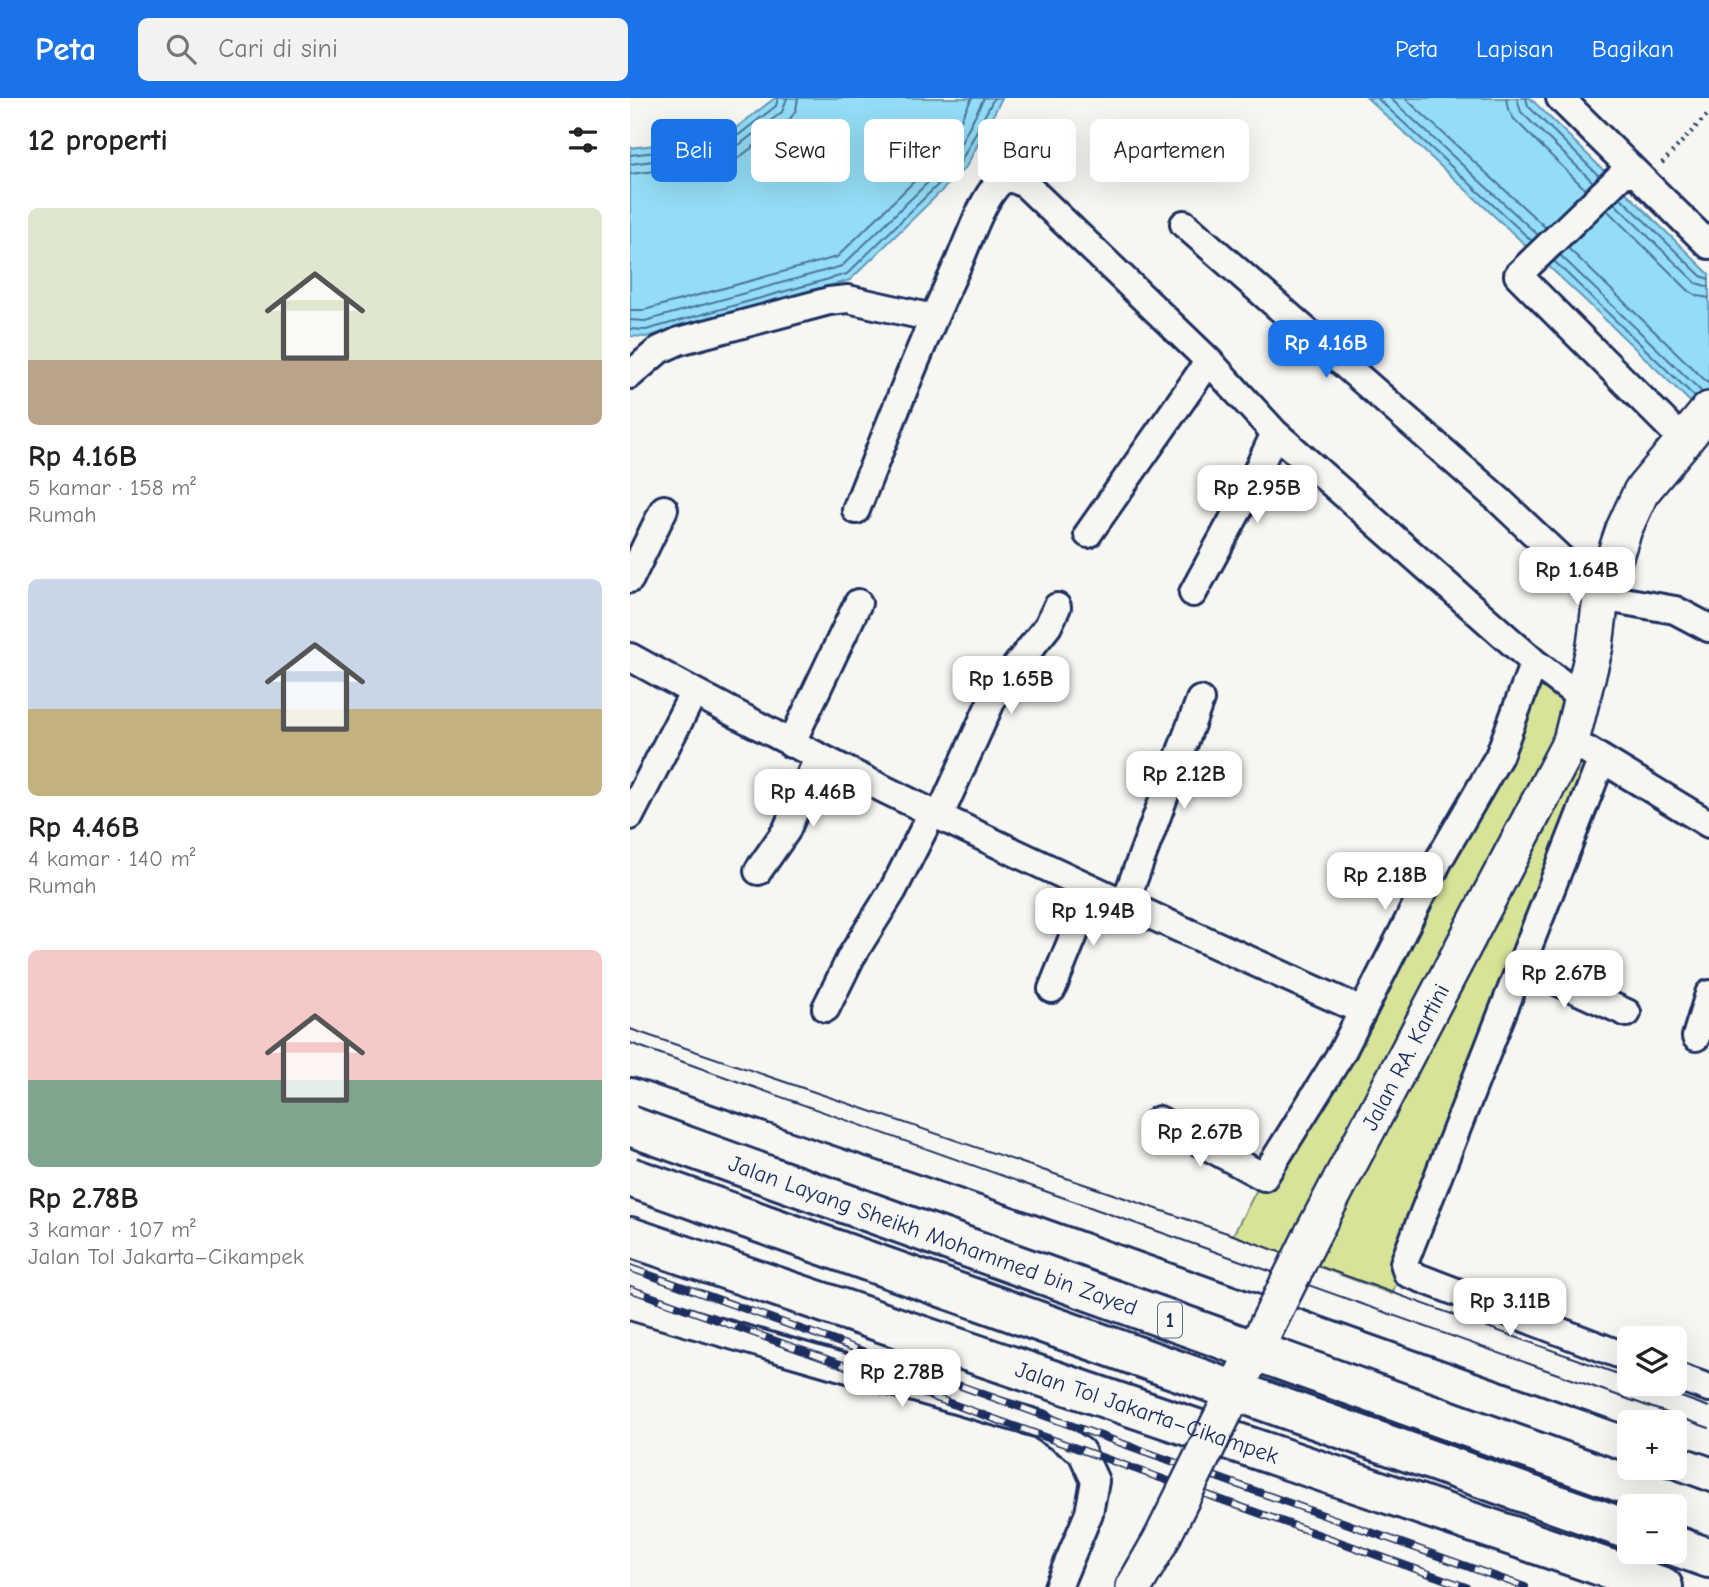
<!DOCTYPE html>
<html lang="id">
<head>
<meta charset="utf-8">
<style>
	body { margin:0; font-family:"Comic Neue",sans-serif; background:#f2f2f2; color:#222; height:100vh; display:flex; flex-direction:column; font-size:26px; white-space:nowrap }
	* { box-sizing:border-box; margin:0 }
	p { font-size:23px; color:#767676 }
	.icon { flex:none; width:38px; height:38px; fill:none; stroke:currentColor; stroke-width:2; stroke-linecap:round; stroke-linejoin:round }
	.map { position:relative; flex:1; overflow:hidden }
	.details { display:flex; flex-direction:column; background:#fff; width:630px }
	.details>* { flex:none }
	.banner { position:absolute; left:21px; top:21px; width:665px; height:63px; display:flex; gap:14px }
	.buttons { position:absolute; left:987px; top:1228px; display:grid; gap:14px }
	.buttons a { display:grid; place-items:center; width:70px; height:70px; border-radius:10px; background:#fff; box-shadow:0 7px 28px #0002; font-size:35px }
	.price { position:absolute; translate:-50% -60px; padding:0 16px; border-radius:14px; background:#fff; color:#222; font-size:23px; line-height:46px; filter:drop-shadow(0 2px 4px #0008) }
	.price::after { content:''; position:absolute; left:50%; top:42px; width:21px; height:16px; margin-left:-10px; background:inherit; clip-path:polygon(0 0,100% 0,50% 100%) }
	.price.active { background:#1a73e8; color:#fff }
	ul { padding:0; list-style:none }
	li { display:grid; align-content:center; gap:14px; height:371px; padding:0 28px }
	li span { display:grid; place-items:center; height:217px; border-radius:10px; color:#555 }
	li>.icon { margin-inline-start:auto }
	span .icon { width:126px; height:126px; fill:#fffc; stroke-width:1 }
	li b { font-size:30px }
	h2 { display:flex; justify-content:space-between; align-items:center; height:84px; padding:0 28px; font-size:30px }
	.pill { padding:0 24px; border-radius:10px; background:#fff; box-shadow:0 7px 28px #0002; font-size:24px; line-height:63px }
	.pill.active { background:#1a73e8; color:#fff }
	header { display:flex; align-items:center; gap:42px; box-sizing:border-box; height:98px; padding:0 35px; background:#1a73e8; color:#fff }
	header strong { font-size:33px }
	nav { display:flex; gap:38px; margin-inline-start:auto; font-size:24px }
	.search { width:490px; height:63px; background:#f2f2f2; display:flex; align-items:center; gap:18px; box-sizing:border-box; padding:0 24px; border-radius:10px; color:#767676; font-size:26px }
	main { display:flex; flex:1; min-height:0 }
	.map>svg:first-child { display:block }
</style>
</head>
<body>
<header>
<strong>Peta</strong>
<div class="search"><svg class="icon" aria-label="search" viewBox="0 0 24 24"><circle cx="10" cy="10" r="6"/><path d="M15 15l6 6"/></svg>Cari di sini</div>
<nav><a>Peta</a><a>Lapisan</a><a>Bagikan</a></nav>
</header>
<main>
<section class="details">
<h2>12 properti<svg class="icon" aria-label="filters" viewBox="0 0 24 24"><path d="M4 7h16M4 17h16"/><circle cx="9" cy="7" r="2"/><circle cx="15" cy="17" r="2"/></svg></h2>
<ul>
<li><span style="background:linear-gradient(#dfe7d0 70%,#b9a48a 0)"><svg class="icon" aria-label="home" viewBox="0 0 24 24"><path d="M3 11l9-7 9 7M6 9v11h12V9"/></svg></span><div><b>Rp 4.16B</b><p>5 kamar · 158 m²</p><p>Rumah</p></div></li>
<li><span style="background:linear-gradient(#c9d6e8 60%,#c2b280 0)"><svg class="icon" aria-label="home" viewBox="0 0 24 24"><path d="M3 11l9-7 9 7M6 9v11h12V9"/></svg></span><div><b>Rp 4.46B</b><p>4 kamar · 140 m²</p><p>Rumah</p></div></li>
<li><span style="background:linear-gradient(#f6c9c9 60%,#7fa58c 0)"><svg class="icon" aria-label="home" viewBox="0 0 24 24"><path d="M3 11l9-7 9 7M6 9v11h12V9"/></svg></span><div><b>Rp 2.78B</b><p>3 kamar · 107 m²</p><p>Jalan Tol Jakarta–Cikampek</p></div></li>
</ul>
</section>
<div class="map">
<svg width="1079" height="1489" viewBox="0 0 1079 1489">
	<rect width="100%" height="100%" fill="#f6f6f2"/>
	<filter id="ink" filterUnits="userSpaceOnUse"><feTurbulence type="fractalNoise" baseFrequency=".0143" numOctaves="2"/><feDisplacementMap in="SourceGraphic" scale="14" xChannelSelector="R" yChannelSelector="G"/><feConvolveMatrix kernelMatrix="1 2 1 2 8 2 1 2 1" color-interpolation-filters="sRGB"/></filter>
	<g filter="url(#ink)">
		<!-- green -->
		<path fill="#d7e497" stroke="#798a7a" stroke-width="2" d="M904,564l49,37 -12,42 31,18 -210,535 -159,-59z"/>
		<!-- water -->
		<path fill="#94ddf6" stroke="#6497b9" stroke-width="2" d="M145,0h227l-36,69 -116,113 -204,57 -16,-1v-188l94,-11z
			M737,0h163l179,176v146l-123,-119z"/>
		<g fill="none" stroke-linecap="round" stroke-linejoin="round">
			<!-- shore -->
			<path stroke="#4b759b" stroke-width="2" d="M747,0l155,143
				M760,0l148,137
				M775,0l141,130
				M876,0l2,11 6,10 71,70
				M887,0l4,14 72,70
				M896,0l2,8 71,70
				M0,57l97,-11 49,-38 2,-8
				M0,66l101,-13 51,-39 5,-14
				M0,76l103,-12 57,-43 6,-9 2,-12
				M990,99l81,79 8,3
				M984,105l82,80 13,4
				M977,112l82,81 9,5 11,2
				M938,150l141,136
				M930,157l142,137
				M924,163l141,136
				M0,212h14l193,-53 107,-105 28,-54
				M0,222l15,1 197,-55 111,-108 31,-60
				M0,231l16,1 201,-56 113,-111 34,-65"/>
			<!-- minor casing -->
			<g stroke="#1b2f5e" stroke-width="32">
				<path id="minor" d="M930,0l149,147
					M1000,69l-112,108 165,165
					M554,126l315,276 102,97 74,13 34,18
					M0,277l29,-25 20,-9 150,-40 19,-2 85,19
					M226,412c33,-83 65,-167 103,-248 10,-23 22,-59 38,-77 9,-10 19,-6 29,0l183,176 66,72 259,229 49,37
					M458,436l121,-173
					M0,481l34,-70
					M563,495l49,-90 33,-70
					M0,559c237,131 484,243 731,353
					M161,646l67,-141
					M957,652l122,74
					M972,661l-198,504 3,10 222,85
					M0,718l64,-124
					M309,719l57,-126 52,-65 9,-19
					M128,773l28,-40 32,-73
					M494,807l76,-205
					M891,867l106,48
					M422,891l40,-99
					M196,910l25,-51 42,-67 39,-77
					M1066,939l13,-43
					M529,1022l105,57 78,-125 98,-194 59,-102 35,-94
					M0,1208l409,118 42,27 14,30 -6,32 -31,74
					M1045,1278l34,12"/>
			</g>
			<!-- major casing -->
			<g stroke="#1b2f5e" stroke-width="40">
				<g id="major">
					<path id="s1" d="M682,1137l259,-494 24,-95 6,-49 23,-68 17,-37 68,-82"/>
					<path d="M504,1489l27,-47"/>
				</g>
			</g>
			<!-- highway casing -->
			<g stroke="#1b2f5e" stroke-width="44">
				<g id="highway">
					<path d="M0,1000l368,125 631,225"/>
					<path id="s2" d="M0,1139l1033,350"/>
					<path d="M1045,1367l34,12"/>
					<path d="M1045,1448l34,12"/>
				</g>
			</g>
			<!-- path -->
			<path stroke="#1b2f5e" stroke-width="4.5" stroke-dasharray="2 5" stroke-linecap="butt" d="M1032,65l47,-50"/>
			<!-- minor -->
			<use href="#minor" stroke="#f6f6f2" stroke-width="26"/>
			<!-- major -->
			<use href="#major" stroke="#f6f6f2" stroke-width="35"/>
			<!-- highway -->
			<use href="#highway" stroke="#f6f6f2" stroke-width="38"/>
			<!-- tram -->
			<path stroke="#1b2f5e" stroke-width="2" d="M0,931l603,206 396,143
				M0,945l1079,385
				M1015,1286l64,23"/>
			<!-- rail casing -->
			<g stroke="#1b2f5e" stroke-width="8">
				<path id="rail" d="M0,1170l895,319
					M0,1191l836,298"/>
			</g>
			<!-- rail -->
			<use href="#rail" stroke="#f6f6f2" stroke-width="5" stroke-dasharray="16" stroke-linecap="butt"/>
			<!-- major-bridge casing -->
			<g stroke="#1b2f5e" stroke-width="40" stroke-linecap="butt">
				<path id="major-bridge" d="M531,1442l151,-305"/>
			</g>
			<!-- highway-bridge casing -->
			<g stroke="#1b2f5e" stroke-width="44" stroke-linecap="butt">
				<g id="highway-bridge">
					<path id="s3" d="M0,1028l1079,388"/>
					<path d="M0,1079l999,353"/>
				</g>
			</g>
			<!-- major-bridge -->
			<use href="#major-bridge" stroke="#f6f6f2" stroke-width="35"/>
			<!-- highway-bridge -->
			<use href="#highway-bridge" stroke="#f6f6f2" stroke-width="38"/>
		</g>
	</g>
	<g text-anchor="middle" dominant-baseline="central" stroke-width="7" stroke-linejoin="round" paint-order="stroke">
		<!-- shield labels -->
		<rect fill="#f6f6f2" stroke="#5d6b8a" stroke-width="2" x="528" y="1204.5" width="24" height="35" rx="5"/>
		<g font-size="21" font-weight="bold" fill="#1b2f5e">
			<text x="540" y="1222">1</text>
		</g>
		<!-- street labels -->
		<g font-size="23" fill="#1b2f5e" stroke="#f6f6f2">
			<text stroke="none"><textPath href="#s1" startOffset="201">Jalan RA. Kartini</textPath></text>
			<text stroke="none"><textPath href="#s3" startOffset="322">Jalan Layang Sheikh Mohammed bin Zayed</textPath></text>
			<text stroke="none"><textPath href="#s2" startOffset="546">Jalan Tol Jakarta–Cikampek</textPath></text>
		</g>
	</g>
</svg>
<div class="buttons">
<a><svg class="icon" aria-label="layers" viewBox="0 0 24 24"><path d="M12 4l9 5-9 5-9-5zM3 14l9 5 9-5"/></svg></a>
<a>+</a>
<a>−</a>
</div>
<b class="price active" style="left:696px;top:282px">Rp 4.16B</b>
<b class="price" style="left:627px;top:427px">Rp 2.95B</b>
<b class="price" style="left:947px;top:509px">Rp 1.64B</b>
<b class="price" style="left:381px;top:618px">Rp 1.65B</b>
<b class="price" style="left:554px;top:713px">Rp 2.12B</b>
<b class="price" style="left:183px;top:731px">Rp 4.46B</b>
<b class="price" style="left:755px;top:814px">Rp 2.18B</b>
<b class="price" style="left:463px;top:850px">Rp 1.94B</b>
<b class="price" style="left:934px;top:912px">Rp 2.67B</b>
<b class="price" style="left:570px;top:1071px">Rp 2.67B</b>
<b class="price" style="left:880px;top:1240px">Rp 3.11B</b>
<b class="price" style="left:272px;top:1311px">Rp 2.78B</b>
<div class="banner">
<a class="pill active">Beli</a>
<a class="pill">Sewa</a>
<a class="pill">Filter</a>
<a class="pill">Baru</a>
<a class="pill">Apartemen</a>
</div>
</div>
</main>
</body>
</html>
